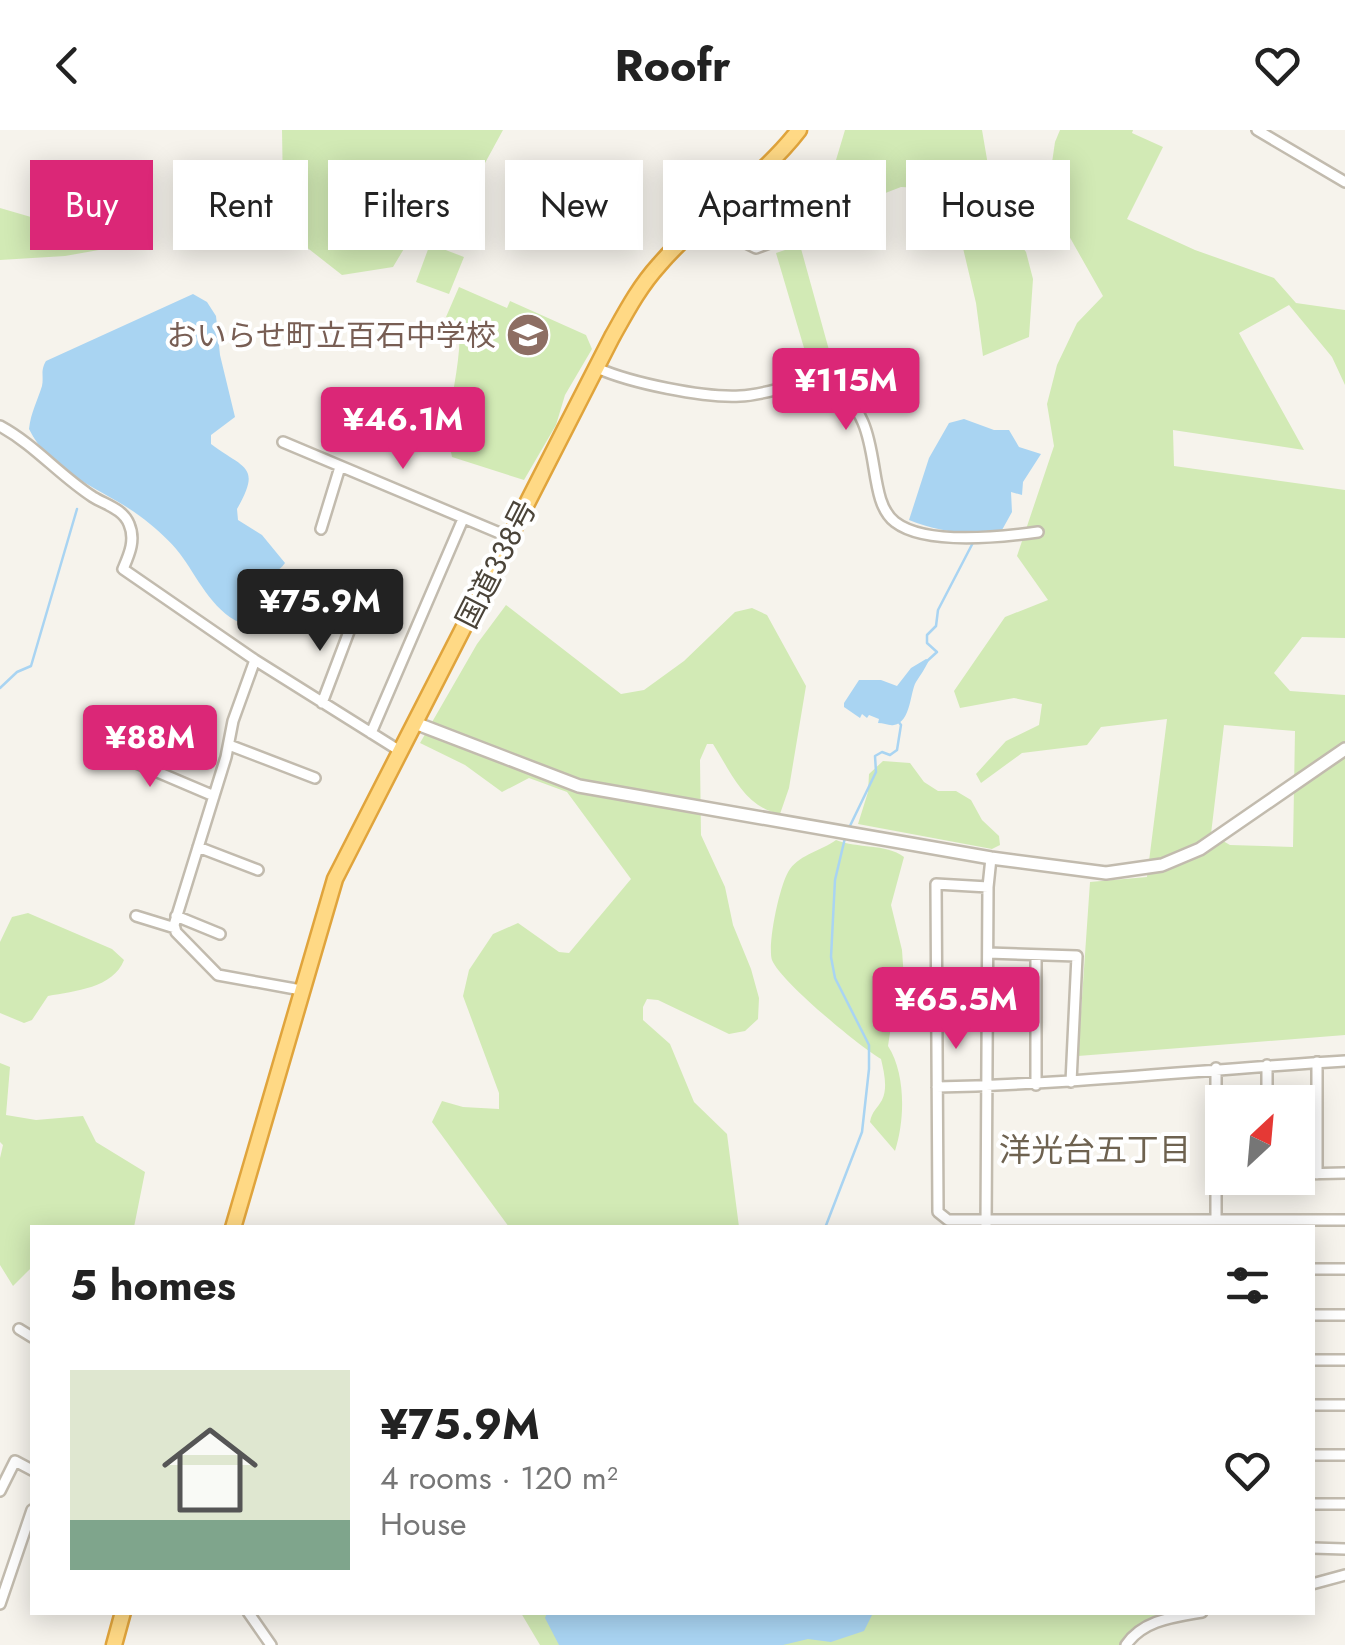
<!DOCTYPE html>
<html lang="en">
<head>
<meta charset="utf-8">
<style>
	body { margin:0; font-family:Jost,"Noto Sans JP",sans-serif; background:#f2f2f2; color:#222; height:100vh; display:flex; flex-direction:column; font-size:38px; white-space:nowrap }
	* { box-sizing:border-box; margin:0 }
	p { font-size:32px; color:#767676 }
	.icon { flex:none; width:55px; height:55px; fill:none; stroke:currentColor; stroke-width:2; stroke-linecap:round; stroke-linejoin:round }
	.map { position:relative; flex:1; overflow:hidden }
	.side { position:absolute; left:30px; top:1095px; width:1285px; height:390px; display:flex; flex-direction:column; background:#fff; border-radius:0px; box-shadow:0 5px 25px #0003 }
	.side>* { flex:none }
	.hud { position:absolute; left:30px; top:30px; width:1285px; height:90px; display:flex; gap:20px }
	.needle { width:65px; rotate:26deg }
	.buttons { position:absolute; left:1205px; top:955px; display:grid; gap:20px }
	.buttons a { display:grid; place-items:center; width:110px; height:110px; border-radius:0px; background:#fff; box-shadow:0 5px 25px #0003; font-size:50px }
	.price { position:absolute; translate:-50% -85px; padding:0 22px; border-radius:10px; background:#db2777; color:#fff; font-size:32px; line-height:65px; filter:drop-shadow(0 2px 5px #0008) }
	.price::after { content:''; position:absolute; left:50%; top:60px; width:30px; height:22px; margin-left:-15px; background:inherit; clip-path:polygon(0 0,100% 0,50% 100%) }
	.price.on { background:#222; color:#fff }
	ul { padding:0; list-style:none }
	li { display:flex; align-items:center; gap:30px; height:250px; padding:0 40px }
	li span { display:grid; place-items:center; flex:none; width:280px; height:200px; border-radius:0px; color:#555 }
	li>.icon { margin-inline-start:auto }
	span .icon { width:120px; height:120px; fill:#fffc; stroke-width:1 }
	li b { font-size:42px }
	h2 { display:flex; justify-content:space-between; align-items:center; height:120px; padding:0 40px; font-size:42px }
	.pill { padding:0 35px; border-radius:0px; background:#fff; box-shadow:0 5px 25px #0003; font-size:35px; line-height:90px }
	.pill.on { background:#db2777; color:#fff }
	header { display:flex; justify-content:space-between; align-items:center; height:130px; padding:0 40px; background:#fff; font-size:45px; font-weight:700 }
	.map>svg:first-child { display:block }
</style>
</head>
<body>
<header><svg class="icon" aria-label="back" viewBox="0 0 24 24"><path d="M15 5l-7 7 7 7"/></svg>Roofr<svg class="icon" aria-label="heart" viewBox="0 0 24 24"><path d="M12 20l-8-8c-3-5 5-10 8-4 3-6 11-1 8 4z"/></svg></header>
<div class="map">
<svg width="1345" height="1515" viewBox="0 0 1345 1515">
	<rect width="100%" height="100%" fill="#f6f3ec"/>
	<!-- green -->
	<path fill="#d2eab5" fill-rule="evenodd" d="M282,0h221l-18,33 -38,14 -54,90 -51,8 -37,-29 -31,-35 9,-20z
		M845,0h137l14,82 30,40 7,27 -4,58 -46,19 -7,-53 -27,-114 -48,-2 -104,40 33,-47z
		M1060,0h73l-1,3 31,14 -36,72 68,31 79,28 22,25 49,7v75l-13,-28 -43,-52 -50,28 65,117 -131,-20 1,36 171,24v148l-43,-1 -28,36 16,18 55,4v340l-267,21 12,-174 57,-5 20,-158 -66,8 -14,18 -65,8 -41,30 -5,-9 30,-33 33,-16 3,-21 -28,-6 -54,10 -6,-17 51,-74 43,-17 -31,-44 37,-110 -7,-42 10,-39 20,-42 26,-27 -56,-99 8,-55zM1224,595l71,6 -2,116 -63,-2 -19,-11z
		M0,78l127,37 -62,11 -65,4z
		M430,114l34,13 -15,37 -33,-12z
		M800,115l37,134 -25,-4 -36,-122z
		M459,157l48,21 3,-7 76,34 6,14 -27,46 -9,30 -32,55 -72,-23c-10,-43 11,-88 7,-131l-13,-9z
		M506,475l115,89 23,-4 40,-29 51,-49 17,-4 15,7 39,71 -17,102 -9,26c-36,-7 -49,-42 -67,-70h-6l-7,16 1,75 24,52 8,38 18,44 8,29 -1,21 -13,12 -16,3 -71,-34 -11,-1 -4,8v13l27,24 24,58 33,32 12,93h-230l-77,-105 10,-21 21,6 36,2v-16l-36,-97 6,-26 24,-36 25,-11 41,29 10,1 62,-74 -64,-87 -38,-14 -27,14 -37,-27 -45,-22 57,-99z
		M883,631l27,2 14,19 14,9h18l15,9 11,20 17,16 1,9 -8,4 -134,-25 10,-32 1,-18z
		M836,710c22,9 49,3 68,17l-13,48 11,45 3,44 -14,32 -3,20c18,28 17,74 7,105l-25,-29c2,-11 7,-13 12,-22 6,-12 2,-28 -1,-41 -21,-12 -101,-78 -109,-99 -5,-15 8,-78 18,-91 11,-15 31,-18 46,-29z
		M28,783l84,36 12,11c-11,28 -49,31 -76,36l-16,24 -8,3 -24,-10v-71l12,-25z
		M0,933l10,4 -4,48 30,5 47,-4 13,26 49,30 -11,55 -102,1v39l-19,19 -13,-21v-107l3,-13 -3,-3z
		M521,1483h656l-45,18 -9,14h-583z"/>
	<!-- water -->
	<path fill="#a9d4f2" d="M193,164l14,8 9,14 4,39 15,62 -24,18v9c33,25 51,21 26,65l1,11 24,15 23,28c-7,10 -12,8 -21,14 -14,9 -15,33 -18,48 -31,-10 -46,-43 -63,-67 -8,-12 -21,-24 -33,-34 -38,-33 -97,-46 -121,-95 2,-17 8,-27 13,-43 2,-10 -2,-15 4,-25z
		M964,289l30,11h15l10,17 22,7 -18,28 -1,13 -11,-3 1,20 -10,18c-31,6 -63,2 -93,-10l20,-62 20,-35z
		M926,529l3,1c-4,9 -8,14 -13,22 -6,10 -5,40 -22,43 -5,1 -10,-2 -16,-2l1,-4 -10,-4 -2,3 -5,-4 -2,4 -16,-11v-4l15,-23h22l16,6 14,-18z
		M547,1483l326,-1v1l-9,18 -33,11 -23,-3 -25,6h-224l-14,-27z"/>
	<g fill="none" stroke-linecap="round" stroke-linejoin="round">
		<!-- stream -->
		<path stroke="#a9d4f2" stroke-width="2.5" d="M926,532l11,-10 -10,-9v-8l9,-9 2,-16 40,-77
			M0,558l17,-16 14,-6 46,-157
			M848,700l28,-58 -1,-16 7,-4 8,3 7,-5 4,-25 -3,-4
			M825,1098l37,-96 7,-63v-24l-34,-67 -4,-21 4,-77 10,-42"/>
		<!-- minor casing -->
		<g stroke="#c2bbae" stroke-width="14">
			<path id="minor" d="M1257,0l88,52
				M704,92l52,26 94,-35
				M597,238c34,15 106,30 143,28 31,-1 61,-19 91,-7 57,25 31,108 64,133 31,24 107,15 143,10
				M0,296c35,19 59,49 93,71 13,8 30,12 36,27 7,16 0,31 -6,45l132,91 145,91
				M283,312l226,95
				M321,399l19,-62
				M312,478l41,13 -31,82
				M255,530l-22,61 -7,36 -52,168 2,7 42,43 83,15
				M371,603l92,-214
				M229,615l86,33
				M101,618l113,48
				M198,717l60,23
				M988,757l-52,-3 2,328 10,8h397
				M136,786l39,12
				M176,786l44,18
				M988,823l89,3 -6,126
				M1036,825v130
				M1216,938v152
				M937,957c136,-3 272,-18 408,-26
				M1267,972v-37
				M1298,1044l47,-1
				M1317,1044v-112
				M986,1098l2,-341 3,-29
				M1312,1139h33
				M1312,1185h33
				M19,1199l13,8
				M1312,1230h33
				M1312,1275h33
				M1312,1325h33
				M0,1361l15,-30 17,9
				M1312,1374h33
				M1312,1418l33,1
				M1312,1454l33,-9
				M0,1474l32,-94
				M248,1482l23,33
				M1126,1515c17,-25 48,-28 76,-33"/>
		</g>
		<!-- tertiary casing -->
		<g stroke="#c2bbae" stroke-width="16">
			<path id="tertiary" d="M415,593l164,63 412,72 115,15 56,-8 38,-16 145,-100"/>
		</g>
		<!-- trunk casing -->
		<g stroke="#e0a43c" stroke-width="19">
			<path id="trunk" d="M233,1098l102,-349 277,-542c14,-25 27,-50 47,-72 42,-49 100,-83 140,-135
				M114,1515l9,-33"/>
		</g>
		<!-- minor -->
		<use href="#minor" stroke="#fff" stroke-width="9"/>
		<!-- tertiary -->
		<use href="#tertiary" stroke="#fff" stroke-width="11"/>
		<!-- trunk -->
		<use href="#trunk" stroke="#ffd985" stroke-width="14"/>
	</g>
	<!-- icons -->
	<defs>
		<g id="school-disc" transform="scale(2.25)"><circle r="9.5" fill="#8d6e63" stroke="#fff"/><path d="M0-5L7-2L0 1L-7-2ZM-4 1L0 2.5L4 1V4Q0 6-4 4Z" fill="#fff"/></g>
	</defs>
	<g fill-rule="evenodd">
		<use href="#school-disc" x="528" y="205"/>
	</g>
	<g text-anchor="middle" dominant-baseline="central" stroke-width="8" stroke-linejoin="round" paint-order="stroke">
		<!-- education labels -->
		<g font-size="30" fill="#785e54" stroke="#fff" text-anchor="end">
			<text x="496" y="205">おいらせ町立百石中学校</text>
		</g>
		<!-- street labels -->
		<g font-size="30" fill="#4b4439" stroke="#fff">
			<text transform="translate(496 434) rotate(-63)">国道338号</text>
		</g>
		<!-- neighbourhood labels -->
		<g font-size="32" fill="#6e6250" stroke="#fff">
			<text x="1095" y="1020">洋光台五丁目</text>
		</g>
	</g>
</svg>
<div class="buttons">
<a><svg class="needle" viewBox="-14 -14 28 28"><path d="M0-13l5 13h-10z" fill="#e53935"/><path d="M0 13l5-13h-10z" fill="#767676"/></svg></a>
</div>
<b class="price" style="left:846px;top:303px">¥115M</b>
<b class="price" style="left:403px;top:342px">¥46.1M</b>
<b class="price on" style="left:320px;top:524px">¥75.9M</b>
<b class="price" style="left:150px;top:660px">¥88M</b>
<b class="price" style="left:956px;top:922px">¥65.5M</b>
<div class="hud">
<a class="pill on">Buy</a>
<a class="pill">Rent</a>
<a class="pill">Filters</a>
<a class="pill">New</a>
<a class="pill">Apartment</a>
<a class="pill">House</a>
</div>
<section class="side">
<h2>5 homes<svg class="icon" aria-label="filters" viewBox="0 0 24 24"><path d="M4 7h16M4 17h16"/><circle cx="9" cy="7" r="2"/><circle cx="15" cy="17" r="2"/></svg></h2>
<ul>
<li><span style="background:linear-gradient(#dfe7d0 75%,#7fa58c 0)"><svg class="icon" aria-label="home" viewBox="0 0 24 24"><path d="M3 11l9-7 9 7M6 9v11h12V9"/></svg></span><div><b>¥75.9M</b><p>4 rooms · 120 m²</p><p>House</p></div><svg class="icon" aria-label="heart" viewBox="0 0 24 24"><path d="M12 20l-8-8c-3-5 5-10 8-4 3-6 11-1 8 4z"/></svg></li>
</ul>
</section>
</div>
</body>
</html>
